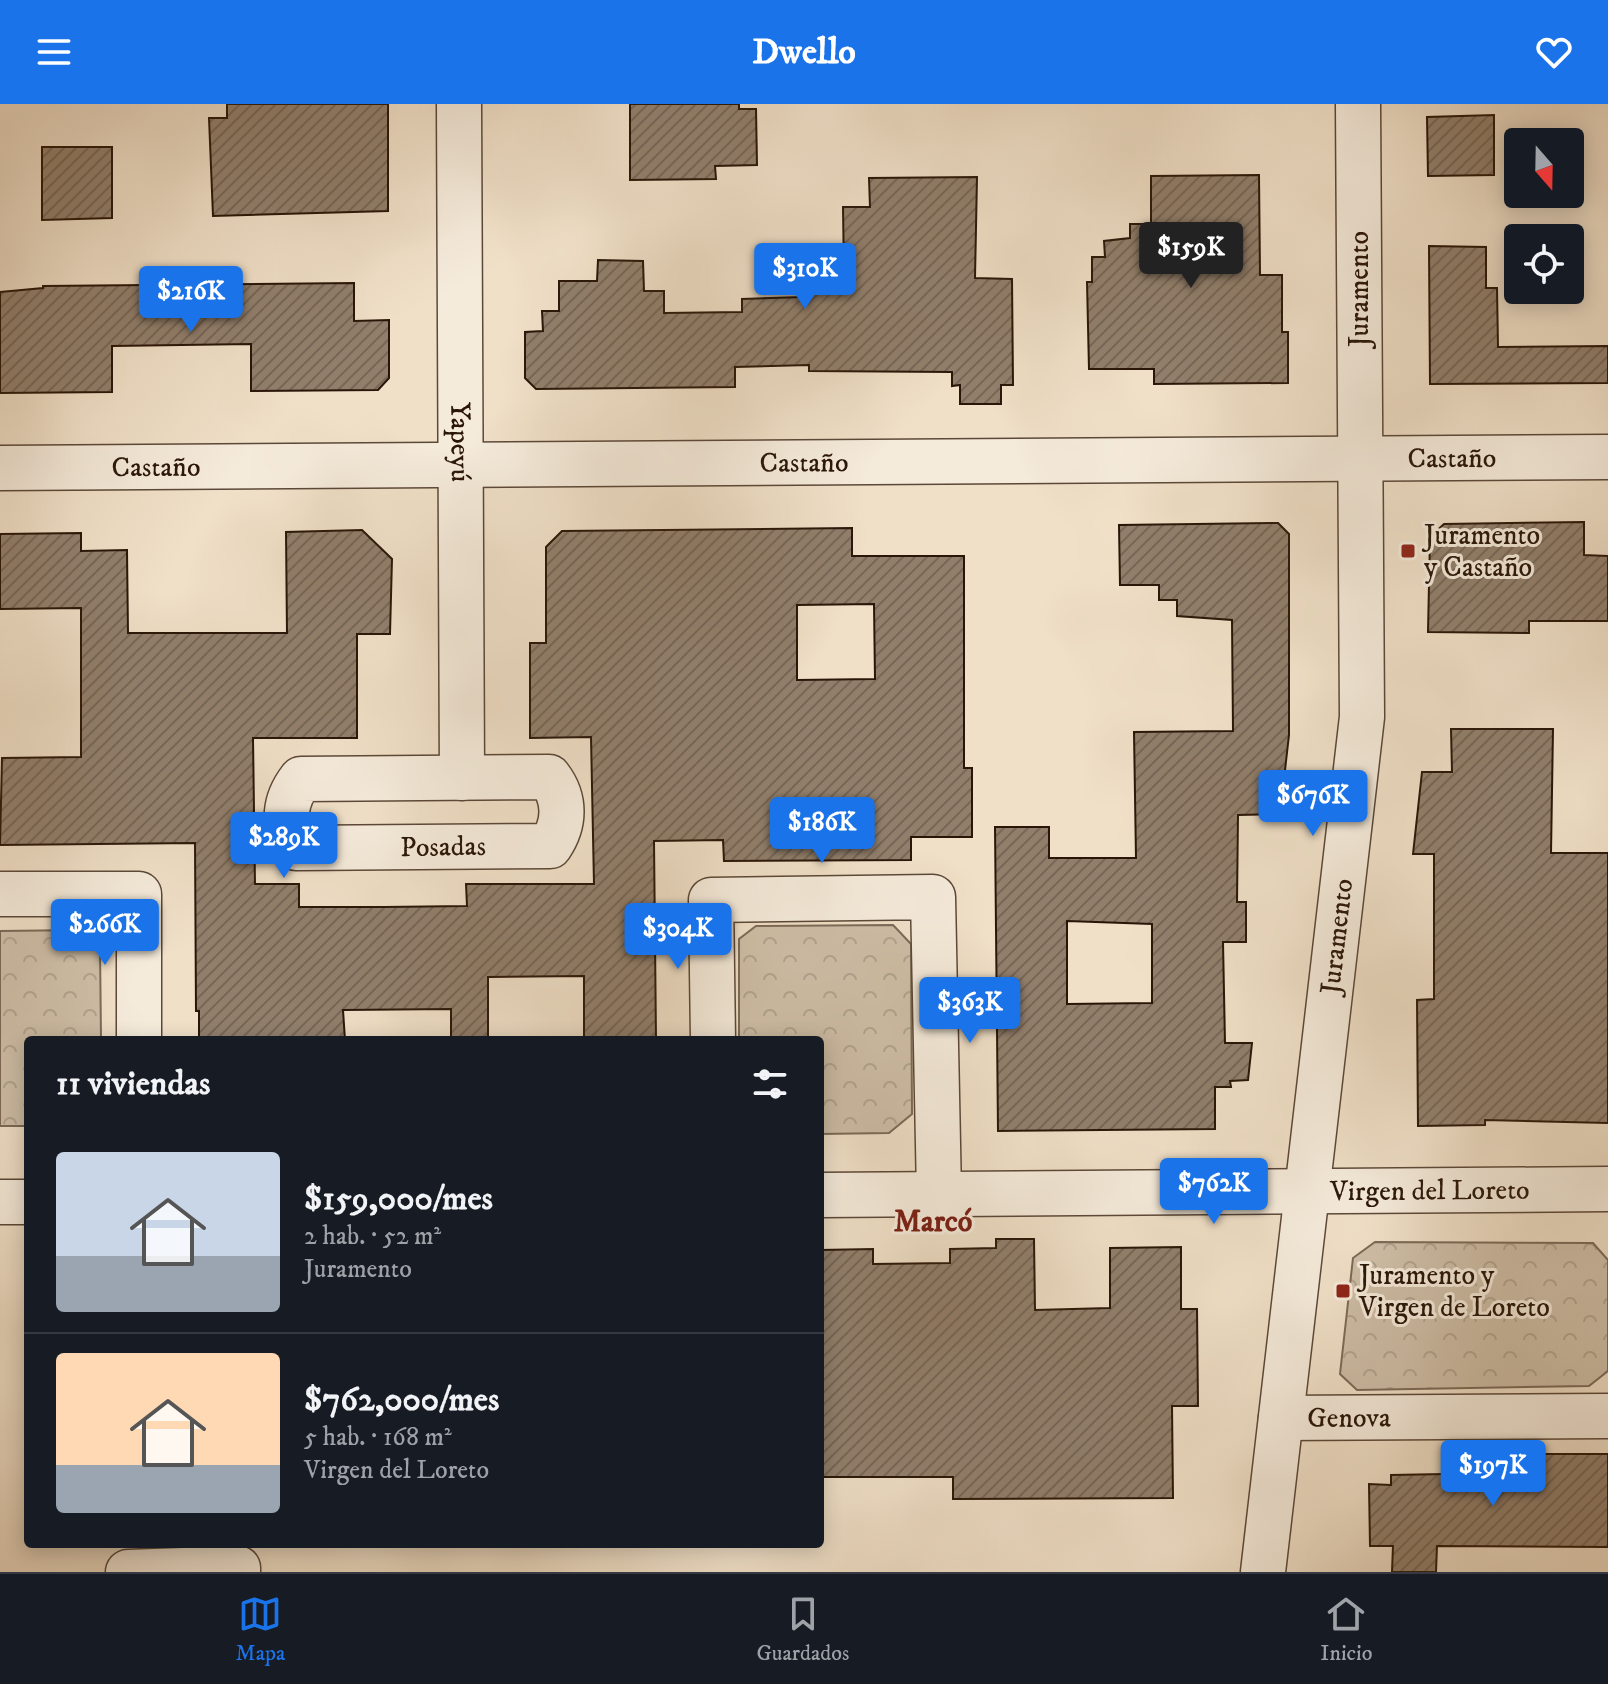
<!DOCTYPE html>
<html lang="es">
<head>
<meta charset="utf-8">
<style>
	body { margin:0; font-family:"IM FELL DW Pica",serif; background:#242831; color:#f1f3f6; height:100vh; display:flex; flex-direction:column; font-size:30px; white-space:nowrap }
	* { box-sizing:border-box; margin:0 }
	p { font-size:26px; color:#9ea1a6 }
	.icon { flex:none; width:44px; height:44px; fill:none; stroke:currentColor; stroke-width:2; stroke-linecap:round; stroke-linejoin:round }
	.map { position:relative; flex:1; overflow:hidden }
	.drawer { position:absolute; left:24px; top:932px; width:800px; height:512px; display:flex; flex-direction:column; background:#171b24; border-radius:8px; box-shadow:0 4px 20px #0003 }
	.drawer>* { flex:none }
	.needle { width:52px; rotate:160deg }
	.controls { position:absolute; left:1504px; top:24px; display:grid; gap:16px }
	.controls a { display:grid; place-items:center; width:80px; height:80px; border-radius:8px; background:#171b24; box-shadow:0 4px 20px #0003; font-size:40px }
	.price { position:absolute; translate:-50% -68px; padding:0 18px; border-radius:8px; background:#1a73e8; color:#fff; font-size:26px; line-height:52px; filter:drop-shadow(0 2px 4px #0008) }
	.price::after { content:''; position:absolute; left:50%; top:48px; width:24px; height:18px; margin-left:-12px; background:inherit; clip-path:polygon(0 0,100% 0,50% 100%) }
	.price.current { background:#222; color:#fff }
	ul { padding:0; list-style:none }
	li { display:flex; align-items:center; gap:24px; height:200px; padding:0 32px }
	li+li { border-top:2px solid #363941 }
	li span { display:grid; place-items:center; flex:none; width:224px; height:160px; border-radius:8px; color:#555 }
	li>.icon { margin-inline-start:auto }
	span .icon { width:96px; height:96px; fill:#fffc; stroke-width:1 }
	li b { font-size:34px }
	h2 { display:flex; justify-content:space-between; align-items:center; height:96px; padding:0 32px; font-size:34px }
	header { display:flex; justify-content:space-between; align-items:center; height:104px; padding:0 32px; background:#1a73e8; color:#fff; font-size:36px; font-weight:700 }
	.tab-bar { display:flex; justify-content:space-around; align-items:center; height:112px; border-top:2px solid #363941; background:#171b24; font-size:22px; color:#9ea1a6 }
	.tab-bar a { display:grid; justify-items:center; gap:4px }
	.tab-bar .current { color:#1a73e8 }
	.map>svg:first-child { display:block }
</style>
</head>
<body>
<header><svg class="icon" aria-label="menu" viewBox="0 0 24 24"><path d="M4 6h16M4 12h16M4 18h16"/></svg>Dwello<svg class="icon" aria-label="heart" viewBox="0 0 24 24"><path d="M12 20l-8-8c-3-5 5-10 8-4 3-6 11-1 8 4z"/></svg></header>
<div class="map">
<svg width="1608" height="1468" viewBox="0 0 1608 1468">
	<defs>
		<pattern id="park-crowns" width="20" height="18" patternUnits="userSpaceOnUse" patternTransform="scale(2)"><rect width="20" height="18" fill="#cebea7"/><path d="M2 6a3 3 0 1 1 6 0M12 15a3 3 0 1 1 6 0" fill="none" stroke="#b1a38e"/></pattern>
		<pattern id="building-hatch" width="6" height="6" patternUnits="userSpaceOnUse" patternTransform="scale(2)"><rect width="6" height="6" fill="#917f6c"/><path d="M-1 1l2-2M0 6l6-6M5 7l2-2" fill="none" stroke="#776757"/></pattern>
	</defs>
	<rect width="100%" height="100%" fill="#f0e0c8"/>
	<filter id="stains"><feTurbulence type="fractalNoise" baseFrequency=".0025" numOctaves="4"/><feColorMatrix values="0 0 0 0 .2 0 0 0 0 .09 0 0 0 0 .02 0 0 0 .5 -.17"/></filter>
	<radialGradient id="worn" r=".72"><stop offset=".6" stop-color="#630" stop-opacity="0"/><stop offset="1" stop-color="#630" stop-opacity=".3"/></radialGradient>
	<!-- park -->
	<path fill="url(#park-crowns)" stroke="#7c6a58" stroke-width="2" d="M893,821l18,19 1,170 -23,19 -69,1v-94h-81v-101l17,-13z
		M83,826l17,17 1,93h-73v86h-28v-195z
		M1375,1138l218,1 15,17v111l-19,15 -232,4 -17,-16 13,-116z"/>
	<!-- building -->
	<path fill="url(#building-hatch)" stroke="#2a1608" stroke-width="2" fill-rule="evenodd" d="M227,0h161v107l-175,5 -4,-98h18z
		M630,0h109v5h17l1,56 -42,1 1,13 -86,1z
		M1494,11v60l-66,1 -1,-59z
		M42,43h70v71l-70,2z
		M1259,71l1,100h22v57h6v51l-134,1v-15h-65l-2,-87h5v-25h13l-1,-16 26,-3v-14h21v-48z
		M977,73l-2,101 37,1 1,106h-12v19h-41v-19l-8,1v-14l-143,-1v-6l-74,2v20l-199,2 -11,-11v-46l18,-1 -1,-20h17v-30h38l1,-21 45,1 1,30h20v22l78,-1v-13l60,-2v-20l42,-1 -1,-69h27l-1,-29z
		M1429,142l57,1v41h11l1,59 110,-1v37l-178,1z
		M354,179v38l35,-1v58l-11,12 -127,1v-47l-139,2v46l-112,1v-101l43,-4v-2z
		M1584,418v33l24,1v65h-79v12l-101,-1 2,-95 14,-13z
		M1278,419l11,11v201l-9,79 -42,1 -1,87h9v40h-23l2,101h27l-4,37 -18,1 1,6h-16v42l-217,2 -3,-304h54v31h87l-2,-126 99,-1 -1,-111 -55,-4v-16h-18v-15h-39l-1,-60zM1067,817l85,3v79l-85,1z
		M852,424v28h112v212h8v69h-61v23l-187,1 -1,-21 -69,1 2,199h-72v-64l-96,1v63h-37v-31l-108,1 2,30h-146v-29h-3l-1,-168 -195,2 2,-87 79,-1v-149l-81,1v-75l81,-1v18l46,-1 1,83h159l-1,-101 76,-2 30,29 -2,75h-33v104h-104l2,146h44v23h85l83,-1 -1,-22h128l-3,-147 -61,1v-95h16v-96l16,-16zM874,500l1,75 -78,1v-75z
		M1451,625h102l-2,124h57v270l-123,-3v5l-67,1 -1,-126 17,-1v-145h-21l9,-82h30z
		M996,1135h38l1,71 75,-2v-60l71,-1v62h16l1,97h-26l1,92 -220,1v-22h-133v-227l53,-1v15l77,-1v-14l46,-1z
		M1500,1350h108v93l-171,-1 -1,26h-44l1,-26h-23l-1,-62 22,1v-10l109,-2z"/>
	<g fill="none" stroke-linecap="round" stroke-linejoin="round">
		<!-- minor casing -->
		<g stroke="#5c4838" stroke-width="47">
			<g id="minor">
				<path id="s1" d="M459,0l3,674"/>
				<path d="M549,673c17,22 16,47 1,69l-254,2c-14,-24 -12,-47 5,-69z"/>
				<path d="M0,790h139v146"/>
				<path d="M713,936l-2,-140 222,-3 6,297"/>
				<path id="s2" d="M820,1091l788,-6"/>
				<path d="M0,1098h28"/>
				<path id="s3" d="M1281,1314l327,-2"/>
				<path d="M128,1468l110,-4v4"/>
				<path id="s4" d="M1263,1468l99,-855 -4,-613"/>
			</g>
		</g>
		<!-- tertiary casing -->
		<g stroke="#5c4838" stroke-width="47">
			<g id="tertiary">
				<path id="s5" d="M0,364l1608,-11"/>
			</g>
		</g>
		<!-- minor -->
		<use href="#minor" stroke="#f5ebdb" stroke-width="44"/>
		<!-- tertiary -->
		<use href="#tertiary" stroke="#f5ebdb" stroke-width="44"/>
	</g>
	<!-- markers -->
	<g fill="#8f2418" stroke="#f5ebdb" stroke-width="3">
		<rect x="1400" y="439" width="16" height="16" rx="4"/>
		<rect x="1335" y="1179" width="16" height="16" rx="4"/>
	</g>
	<g text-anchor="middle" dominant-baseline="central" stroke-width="6" stroke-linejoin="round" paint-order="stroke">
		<!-- street labels -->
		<g font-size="28" fill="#2a1608" stroke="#f5ebdb">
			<text transform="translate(1359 185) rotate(-90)">Juramento</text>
			<text stroke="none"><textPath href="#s1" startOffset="338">Yapeyú</textPath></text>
			<text stroke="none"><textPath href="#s5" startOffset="1452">Castaño</textPath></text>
			<text stroke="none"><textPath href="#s5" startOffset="804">Castaño</textPath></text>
			<text stroke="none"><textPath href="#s5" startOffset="156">Castaño</textPath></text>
			<text transform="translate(443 743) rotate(-1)">Posadas</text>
			<text stroke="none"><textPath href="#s4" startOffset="640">Juramento</textPath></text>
			<text stroke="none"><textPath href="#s2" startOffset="610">Virgen del Loreto</textPath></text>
			<text stroke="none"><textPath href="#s3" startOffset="68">Genova</textPath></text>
		</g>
		<!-- poi labels -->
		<g font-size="28" fill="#2a1608" stroke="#f5ebdb" text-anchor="start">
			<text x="1424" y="431">Juramento<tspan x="1424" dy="32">y Castaño</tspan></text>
			<text x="1359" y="1171">Juramento y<tspan x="1359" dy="32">Virgen de Loreto</tspan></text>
		</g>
		<!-- neighbourhood labels -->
		<g font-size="30" font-weight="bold" fill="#7a1f14" stroke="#f5ebdb">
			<text x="933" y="1118">Marcó</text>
		</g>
	</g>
	<rect width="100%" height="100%" filter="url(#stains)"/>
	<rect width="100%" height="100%" fill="url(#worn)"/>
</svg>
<div class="controls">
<a><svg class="needle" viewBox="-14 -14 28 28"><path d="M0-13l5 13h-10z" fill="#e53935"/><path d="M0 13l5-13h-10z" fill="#9ea1a6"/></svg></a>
<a><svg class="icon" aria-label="locate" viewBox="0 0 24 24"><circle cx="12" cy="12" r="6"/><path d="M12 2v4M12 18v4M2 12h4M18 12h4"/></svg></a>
</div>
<b class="price current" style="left:1191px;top:186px">$159K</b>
<b class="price" style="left:805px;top:207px">$310K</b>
<b class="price" style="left:191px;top:230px">$216K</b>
<b class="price" style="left:1313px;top:734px">$676K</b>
<b class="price" style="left:822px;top:761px">$186K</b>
<b class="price" style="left:284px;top:776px">$289K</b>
<b class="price" style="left:105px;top:863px">$266K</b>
<b class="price" style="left:678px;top:867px">$304K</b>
<b class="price" style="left:970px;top:941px">$363K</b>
<b class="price" style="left:1214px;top:1122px">$762K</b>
<b class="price" style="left:1493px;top:1404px">$197K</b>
<section class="drawer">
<h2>11 viviendas<svg class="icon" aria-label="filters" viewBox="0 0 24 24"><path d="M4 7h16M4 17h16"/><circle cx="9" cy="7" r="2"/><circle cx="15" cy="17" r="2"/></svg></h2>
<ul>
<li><span style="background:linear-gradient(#c9d6e8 65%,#9aa5b1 0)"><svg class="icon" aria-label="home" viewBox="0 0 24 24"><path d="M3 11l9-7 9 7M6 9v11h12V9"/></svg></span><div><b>$159,000/mes</b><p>2 hab. · 52 m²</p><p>Juramento</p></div></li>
<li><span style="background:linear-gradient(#ffd9b3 70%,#9aa5b1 0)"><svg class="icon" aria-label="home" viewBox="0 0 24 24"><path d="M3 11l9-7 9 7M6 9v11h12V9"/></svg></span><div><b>$762,000/mes</b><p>5 hab. · 168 m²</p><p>Virgen del Loreto</p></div></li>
</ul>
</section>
</div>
<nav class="tab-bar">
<a class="current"><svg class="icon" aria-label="map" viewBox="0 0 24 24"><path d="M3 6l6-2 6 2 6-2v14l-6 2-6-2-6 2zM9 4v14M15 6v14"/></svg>Mapa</a>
<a><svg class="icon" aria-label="saved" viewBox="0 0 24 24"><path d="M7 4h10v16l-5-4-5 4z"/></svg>Guardados</a>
<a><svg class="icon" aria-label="home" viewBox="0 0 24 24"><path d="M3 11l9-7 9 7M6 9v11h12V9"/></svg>Inicio</a>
</nav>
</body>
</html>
